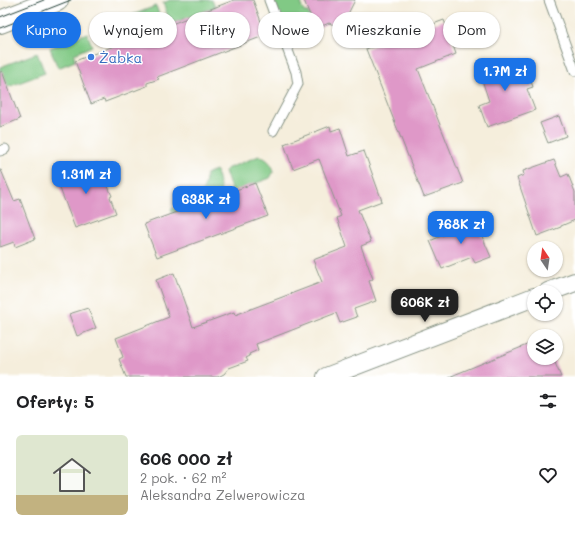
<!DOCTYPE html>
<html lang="pl">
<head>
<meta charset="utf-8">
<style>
	body { margin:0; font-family:Mali,sans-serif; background:#f2f2f2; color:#202124; height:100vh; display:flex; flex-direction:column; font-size:15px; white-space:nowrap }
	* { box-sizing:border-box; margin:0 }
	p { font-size:13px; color:#757577 }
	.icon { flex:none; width:22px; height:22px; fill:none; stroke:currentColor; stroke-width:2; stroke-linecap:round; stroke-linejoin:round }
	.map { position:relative; height:377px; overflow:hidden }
	.drawer { display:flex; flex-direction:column; background:#fff; flex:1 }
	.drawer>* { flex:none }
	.top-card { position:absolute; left:12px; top:12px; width:551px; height:36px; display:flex; gap:8px }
	.needle { width:26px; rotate:347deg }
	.fabs { position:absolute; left:527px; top:241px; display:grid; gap:8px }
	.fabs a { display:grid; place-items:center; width:36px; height:36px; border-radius:50%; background:#fff; box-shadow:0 1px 3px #0004; font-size:20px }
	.price { position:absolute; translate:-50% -34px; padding:0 9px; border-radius:8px; background:#1a73e8; color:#fff; font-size:13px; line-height:26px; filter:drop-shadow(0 1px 2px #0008) }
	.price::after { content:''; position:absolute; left:50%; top:24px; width:12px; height:9px; margin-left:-6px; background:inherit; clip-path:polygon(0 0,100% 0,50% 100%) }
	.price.active { background:#222; color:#fff }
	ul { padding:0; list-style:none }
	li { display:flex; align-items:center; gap:12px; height:100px; padding:0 16px }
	li span { display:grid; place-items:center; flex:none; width:112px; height:80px; border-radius:6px; color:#555 }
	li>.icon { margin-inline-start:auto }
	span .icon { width:48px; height:48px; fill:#fffc; stroke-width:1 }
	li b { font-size:17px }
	h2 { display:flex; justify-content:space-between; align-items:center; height:48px; padding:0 16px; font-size:17px }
	.pill { padding:0 14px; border-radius:18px; background:#fff; box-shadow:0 1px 3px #0004; font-size:14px; line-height:36px }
	.pill.active { background:#1a73e8; color:#fff }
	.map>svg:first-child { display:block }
</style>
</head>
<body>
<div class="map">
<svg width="575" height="377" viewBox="0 0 575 377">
	<rect width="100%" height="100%" fill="#fff"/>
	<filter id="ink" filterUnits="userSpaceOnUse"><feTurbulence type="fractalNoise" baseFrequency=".025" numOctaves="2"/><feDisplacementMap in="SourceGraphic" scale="8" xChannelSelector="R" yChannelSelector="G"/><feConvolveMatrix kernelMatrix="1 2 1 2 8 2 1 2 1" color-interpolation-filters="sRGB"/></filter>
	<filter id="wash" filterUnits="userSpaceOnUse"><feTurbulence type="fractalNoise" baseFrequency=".012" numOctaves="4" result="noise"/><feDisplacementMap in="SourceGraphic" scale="16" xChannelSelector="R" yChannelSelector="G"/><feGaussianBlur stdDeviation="0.9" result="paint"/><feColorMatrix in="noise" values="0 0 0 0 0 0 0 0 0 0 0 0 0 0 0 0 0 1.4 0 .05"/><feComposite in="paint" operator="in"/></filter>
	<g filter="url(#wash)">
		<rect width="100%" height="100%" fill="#f5eedc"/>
		<!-- green -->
		<path fill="#81c985" stroke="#50835c" d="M170,0h42l3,7 -44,17 -8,-21z
			M274,0h29l-2,5 3,7h4l7,17 -29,2z
			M156,6l8,21 -24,9 -8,-21z
			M87,33l5,13 -18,8 1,7 -17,7 -8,-20z
			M37,53l8,20 -45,17v-23z
			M259,156c8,3 12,6 15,15l-4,7 -38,14 -7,-21 1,-2z
			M216,170l6,25 -49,18 -2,-4c19,-6 36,-12 35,-35z"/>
		<g id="blocks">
			<!-- building -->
			<path fill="#df98c8" d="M234,0h19l13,35 -109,42 2,2 -12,4v3l-42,16 -1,-3 -13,5 -16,-43z
				M304,0h51l-14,28 -12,-5 -14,6z
				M444,20l12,34 -38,15 45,114 -39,14 -58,-148z
				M517,58l3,9 5,-2 8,22 -6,2 8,21 -48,17 -8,-22 10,-4 -11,-33 22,-8 1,4z
				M2,71l18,48 -20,8v-55z
				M559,116l7,20 -18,7 -8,-20z
				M330,126l1,5 9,-3 9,28 15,-5 18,50 -24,9 13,32 -10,4 12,33 -4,2 7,20 -22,8 3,8 -17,6 -4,-10 -80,31 2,6 -9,4 1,2 -4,2 2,3 -19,7 -5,6 -6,3h-92l-7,-18 4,-2 -7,-19 53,-21 -13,-37 18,-7 19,54 41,-15 1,3 87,-33 -9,-22 34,-13 -10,-29 4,-2 -22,-57 -26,10 -9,-25z
				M554,160l7,17 7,-3 7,18v28l-14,6v1l-24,9 -20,-58 7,-3 -1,-4z
				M97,163l6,16h2l7,17 -2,1 6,16 -41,15 -19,-50z
				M0,170h1l13,31 6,-2 15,40 -20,8 -1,-5 -14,5z
				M255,183l13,33 -111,41 -13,-33z
				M474,218l17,39 -16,6 -3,-6 -30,12 -12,-28 16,-7 -2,-4z
				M88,308l8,20 -19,8 -8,-22z
				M534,342v16h19l8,19h-112z"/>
		</g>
	</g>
	<g filter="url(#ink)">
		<use href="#blocks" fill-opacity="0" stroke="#8a9688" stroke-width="1"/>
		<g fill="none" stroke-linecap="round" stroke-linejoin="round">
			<!-- service casing -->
			<g stroke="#8a9688" stroke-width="11">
				<path id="service" d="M269,0l27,72 2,12 -25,47
					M549,0l26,71
					M0,151l5,-2"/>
			</g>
			<!-- minor casing -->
			<g stroke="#8a9688" stroke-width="20">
				<path id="minor" d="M548,292l27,-10
					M326,377l208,-80"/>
			</g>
			<!-- tertiary casing -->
			<g stroke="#8a9688" stroke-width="24">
				<path id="tertiary" d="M0,22l57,-22"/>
			</g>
			<!-- service -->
			<use href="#service" stroke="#fff" stroke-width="9"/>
			<!-- minor -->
			<use href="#minor" stroke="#fff" stroke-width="18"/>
			<!-- tertiary -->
			<use href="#tertiary" stroke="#fff" stroke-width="22"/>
			<!-- tram -->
			<path stroke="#1f3d34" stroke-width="1" d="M0,17l44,-17
				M0,28l71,-28"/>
		</g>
	</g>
	<!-- markers -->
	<circle fill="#3f7fe0" stroke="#fff" stroke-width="1.5" cx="91" cy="57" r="4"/>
	<g text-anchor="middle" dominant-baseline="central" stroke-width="3" stroke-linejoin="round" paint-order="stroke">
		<!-- shop labels -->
		<g font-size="14" fill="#366cbe" stroke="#fff" text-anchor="start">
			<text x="99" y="57">Żabka</text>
		</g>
	</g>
</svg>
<div class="fabs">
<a><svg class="needle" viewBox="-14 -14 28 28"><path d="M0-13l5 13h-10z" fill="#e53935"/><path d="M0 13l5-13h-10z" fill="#757577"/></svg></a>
<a><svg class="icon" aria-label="locate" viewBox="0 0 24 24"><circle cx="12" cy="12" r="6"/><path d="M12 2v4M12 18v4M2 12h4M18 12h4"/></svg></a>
<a><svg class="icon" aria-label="layers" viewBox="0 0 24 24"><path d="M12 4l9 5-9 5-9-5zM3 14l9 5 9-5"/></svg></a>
</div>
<b class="price" style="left:505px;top:92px">1.7M zł</b>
<b class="price" style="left:86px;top:195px">1.31M zł</b>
<b class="price" style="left:206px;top:220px">638K zł</b>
<b class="price" style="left:461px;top:245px">768K zł</b>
<b class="price active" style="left:425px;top:323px">606K zł</b>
<div class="top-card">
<a class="pill active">Kupno</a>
<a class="pill">Wynajem</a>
<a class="pill">Filtry</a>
<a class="pill">Nowe</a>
<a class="pill">Mieszkanie</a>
<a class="pill">Dom</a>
</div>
</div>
<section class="drawer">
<h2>Oferty: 5<svg class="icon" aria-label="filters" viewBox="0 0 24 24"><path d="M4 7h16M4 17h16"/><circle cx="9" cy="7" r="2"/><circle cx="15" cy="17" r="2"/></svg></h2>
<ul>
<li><span style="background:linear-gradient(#dfe7d0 75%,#c2b280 0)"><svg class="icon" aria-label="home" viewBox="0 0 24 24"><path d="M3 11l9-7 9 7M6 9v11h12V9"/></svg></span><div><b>606 000 zł</b><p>2 pok. · 62 m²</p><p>Aleksandra Zelwerowicza</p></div><svg class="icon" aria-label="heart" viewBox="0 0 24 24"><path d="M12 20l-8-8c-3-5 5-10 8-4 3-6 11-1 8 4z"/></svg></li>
</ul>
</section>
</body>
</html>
